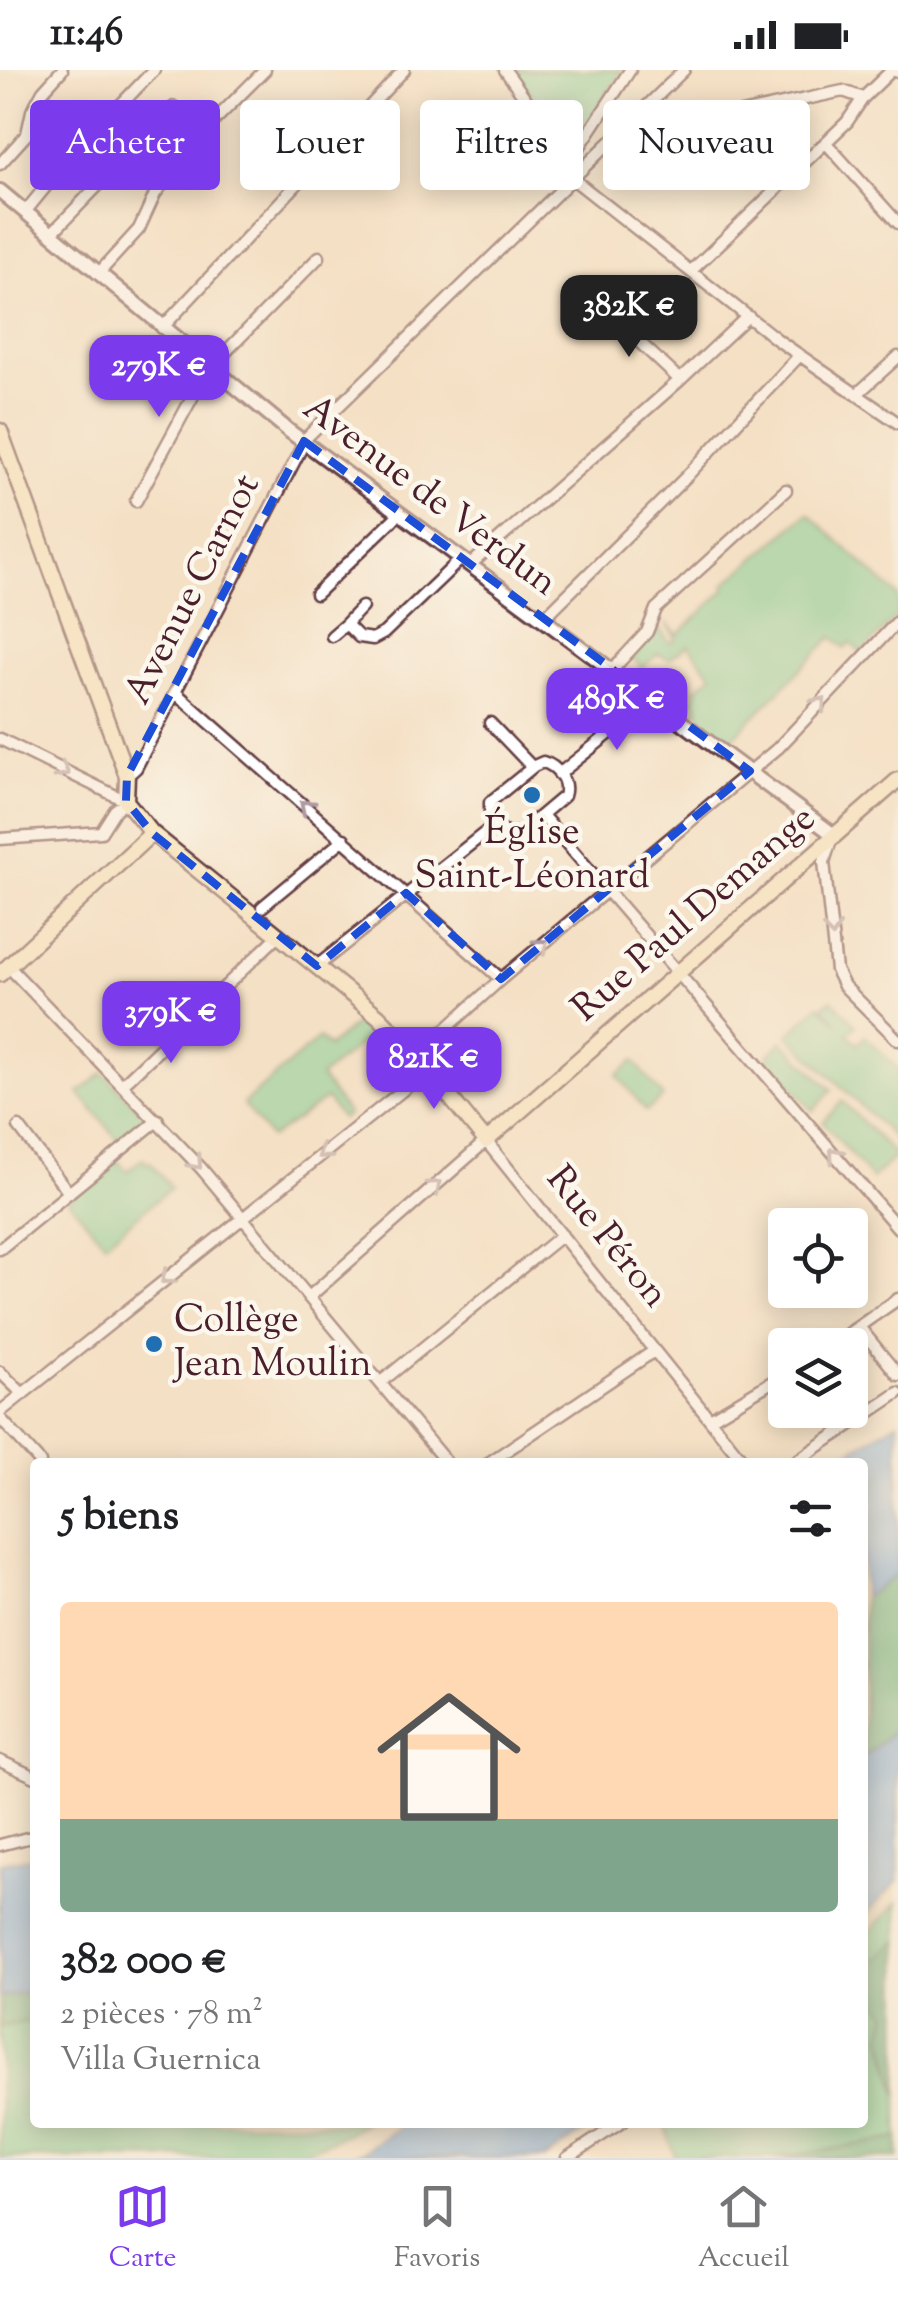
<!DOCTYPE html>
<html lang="fr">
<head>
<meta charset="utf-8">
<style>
	body { margin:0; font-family:"Sorts Mill Goudy",serif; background:#f2f2f2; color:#202124; height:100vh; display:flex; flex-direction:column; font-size:38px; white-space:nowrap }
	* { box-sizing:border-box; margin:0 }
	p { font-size:32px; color:#757577 }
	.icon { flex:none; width:55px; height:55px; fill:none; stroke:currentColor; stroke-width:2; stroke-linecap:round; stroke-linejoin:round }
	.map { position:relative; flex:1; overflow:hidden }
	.panel { position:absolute; left:30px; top:1388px; width:838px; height:670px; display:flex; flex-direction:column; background:#fff; border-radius:10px; box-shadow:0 5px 25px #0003 }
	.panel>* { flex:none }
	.hud { position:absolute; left:30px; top:30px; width:840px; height:90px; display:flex; gap:20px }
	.fabs { position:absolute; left:768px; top:1138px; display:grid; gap:20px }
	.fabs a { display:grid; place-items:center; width:100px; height:100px; border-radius:10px; background:#fff; box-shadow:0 5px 25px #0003; font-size:50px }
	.price { position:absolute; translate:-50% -85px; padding:0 22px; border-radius:20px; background:#7c3aed; color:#fff; font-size:32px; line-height:65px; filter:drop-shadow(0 2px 5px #0008) }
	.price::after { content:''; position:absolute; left:50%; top:60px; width:30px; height:22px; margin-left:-15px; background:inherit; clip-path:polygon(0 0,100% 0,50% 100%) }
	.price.active { background:#222; color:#fff }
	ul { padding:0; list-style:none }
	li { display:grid; align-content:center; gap:20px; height:530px; padding:0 30px }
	li span { display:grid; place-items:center; height:310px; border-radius:10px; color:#555 }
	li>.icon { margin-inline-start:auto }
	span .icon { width:180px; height:180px; fill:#fffc; stroke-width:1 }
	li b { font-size:42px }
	h2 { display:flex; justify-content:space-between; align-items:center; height:120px; padding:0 30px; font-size:42px }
	.pill { padding:0 35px; border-radius:10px; background:#fff; box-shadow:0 5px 25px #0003; font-size:35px; line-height:90px }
	.pill.active { background:#7c3aed; color:#fff }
	.status { display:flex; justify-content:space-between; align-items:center; height:70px; padding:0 50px; background:#fff; direction:ltr }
	.status svg { height:28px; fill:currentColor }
	.dock { display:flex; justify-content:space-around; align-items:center; height:140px; border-top:2px solid #e0e0e0; background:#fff; font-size:28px; color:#757577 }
	.dock a { display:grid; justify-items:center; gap:5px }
	.dock .active { color:#7c3aed }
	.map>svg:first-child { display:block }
</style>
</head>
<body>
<div class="status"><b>11:46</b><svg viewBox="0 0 49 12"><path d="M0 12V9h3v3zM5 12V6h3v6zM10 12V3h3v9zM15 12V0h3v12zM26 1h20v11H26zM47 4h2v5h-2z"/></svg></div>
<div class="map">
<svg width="898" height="2088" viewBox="0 0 898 2088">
	<rect width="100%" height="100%" fill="#fbf7ec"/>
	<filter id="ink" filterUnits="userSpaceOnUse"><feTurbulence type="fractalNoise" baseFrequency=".01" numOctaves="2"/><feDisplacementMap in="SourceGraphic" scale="20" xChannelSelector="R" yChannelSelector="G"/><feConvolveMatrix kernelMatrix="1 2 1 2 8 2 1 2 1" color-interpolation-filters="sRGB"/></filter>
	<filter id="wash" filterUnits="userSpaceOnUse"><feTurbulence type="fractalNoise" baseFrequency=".0048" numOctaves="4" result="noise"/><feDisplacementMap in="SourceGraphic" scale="40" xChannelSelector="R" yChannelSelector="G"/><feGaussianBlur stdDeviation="2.25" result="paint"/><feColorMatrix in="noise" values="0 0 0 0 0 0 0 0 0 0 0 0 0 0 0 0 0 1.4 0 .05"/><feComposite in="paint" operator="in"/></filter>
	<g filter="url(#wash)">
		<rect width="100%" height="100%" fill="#f4e0c4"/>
		<!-- green -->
		<path fill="#74cc92" stroke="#5f765e" stroke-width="2.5" d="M513,0h109l-48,78h-9z
			M808,443l90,83v18l-36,39 -12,-10 -5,5 -13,-11 -102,104 -26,-19 -5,-11h-5l5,-4 -7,-9 5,-4 -3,-4 18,-15 -24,-30 -19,14 -11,-5 -16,14 -10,-11 27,-28 11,14 6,-4 -10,-16 12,12 48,-46 -2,-4z
			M832,929l24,26 -8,9 10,10 7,-8 33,33v73l-110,-107 31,-30 19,18 -15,-17z
			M363,948l15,11 -58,48 28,37 -6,5 -16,-20 -56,39 -27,-34 76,-66 9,9z
			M782,971l50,49 -19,21 -46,-54z
			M634,991l29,36 -17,14 -29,-36z
			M103,1003l45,45 -28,24 -41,-49z
			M842,1031l54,55 -24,23 -49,-57z
			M143,1088l4,6 3,-2 21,26 -66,55 -37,-43 49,-40 10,11z
			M898,1832v236l-122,20h-101l-10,-35 197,-1 1,-183z
			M35,1950v102l330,1 -20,12 -55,23h-290v-131z"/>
		<!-- forest -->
		<path fill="#5fb07c" stroke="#546854" stroke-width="2.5" d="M898,1503v154l-35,31v-160z
			M898,1871v154l-16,-60 5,-21 -24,-30v-15z
			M35,1921v29l-35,7v-30z
			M898,2068v20h-122l110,-18z"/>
		<!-- water -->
		<path fill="#6ba2d9" stroke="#5a6082" stroke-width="2.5" d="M898,1351v152l-35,25 -1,-136h-29z
			M898,1657v154l-35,36v-159z
			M35,1787v134l-35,6v-134z
			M406,2052h190v1l-51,35h-198l19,-8z"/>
	</g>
	<g filter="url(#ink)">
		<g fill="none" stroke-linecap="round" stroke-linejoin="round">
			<!-- minor casing -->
			<g stroke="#643c42" stroke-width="15">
				<path id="minor" d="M505,0l33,46 35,63 206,162 119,82
					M616,70l227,-49 20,7
					M826,73l72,80
					M0,94l27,-30 5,-23 11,-20 19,-21
					M567,96l63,-96
					M25,142l40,-49 89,-93
					M51,164l123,-127
					M691,201l156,-149 16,-24 29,-28 6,2
					M98,204l41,-45 16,-35 48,-62 62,-62
					M606,241l74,69
					M162,258l242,-258
					M857,324l41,-37
					M136,431l70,-129 113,-115
					M470,495l210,-185 68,-64
					M316,524l84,-81
					M543,549l144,-143 113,-121
					M346,554l16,-17
					M332,566l14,-12 13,13 14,2 11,-6 77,-74
					M611,601l36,-39 9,-23 130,-119
					M176,623l325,286
					M490,653l42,44
					M0,669l126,62
					M543,692c14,4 26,19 21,34l-44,37h-16l-14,-18v-13l44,-36z
					M559,704l91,-73
					M127,706l9,-8 171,-331 377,-367
					M542,745l356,413
					M0,769l101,-7 14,-22 11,-9
					M831,770l-7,22 12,108 8,16 54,54
					M262,837l82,-68
					M8,896l193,202 245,294
					M317,896l179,-142
					M416,986l85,-77 277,-231 120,-127
					M123,1014l156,-149
					M19,1057l50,66
					M0,1179l158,-129
					M309,1227l177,-156 258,321
					M860,1258l38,47
					M832,1275l66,-46
					M0,1302l23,22
					M381,1312l181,-147
					M0,1342l428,-342
					M0,1348l40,44
					M710,1349l75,-45
					M490,1392l164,-111
					M795,1392l103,-69
					M0,1691l35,16
					M0,1775l35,-9
					M567,2088l55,-36"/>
			</g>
			<!-- tertiary casing -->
			<g stroke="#643c42" stroke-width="18">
				<path id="tertiary" d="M0,121l289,240 545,404"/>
			</g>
			<!-- secondary casing -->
			<g stroke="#643c42" stroke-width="19">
				<path id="secondary" d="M0,361l127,345 -1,25 26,32 226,183 29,29 79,96 412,-361
					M0,904l152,-141"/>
			</g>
			<!-- minor -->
			<use href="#minor" stroke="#fff" stroke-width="10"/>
			<!-- tertiary -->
			<use href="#tertiary" stroke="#fff" stroke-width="12"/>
			<!-- secondary -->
			<use href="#secondary" stroke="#f8e8c3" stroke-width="14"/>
		</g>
		<!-- one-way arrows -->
		<defs><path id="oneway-chevron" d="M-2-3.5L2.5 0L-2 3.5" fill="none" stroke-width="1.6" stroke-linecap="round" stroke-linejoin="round" transform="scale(2.5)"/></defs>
		<g stroke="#ae9aa0">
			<use href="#oneway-chevron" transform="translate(820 633) rotate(-47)"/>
			<use href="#oneway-chevron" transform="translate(63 701) rotate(27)"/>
			<use href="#oneway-chevron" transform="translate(306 736) rotate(-139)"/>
			<use href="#oneway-chevron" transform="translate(832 860) rotate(83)"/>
			<use href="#oneway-chevron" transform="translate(542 875) rotate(-40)"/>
			<use href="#oneway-chevron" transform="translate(324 1083) rotate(142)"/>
			<use href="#oneway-chevron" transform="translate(835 1084) rotate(-131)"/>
			<use href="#oneway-chevron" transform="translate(196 1093) rotate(48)"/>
			<use href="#oneway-chevron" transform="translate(435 1116) rotate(-41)"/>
			<use href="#oneway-chevron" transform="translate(167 1208) rotate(141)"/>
		</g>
	</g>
	<!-- marked area -->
	<path d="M0 0H898V2088H0ZM304,371l446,330 -249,208 -95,-86 -89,73 -165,-133 -26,-32 1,-25z" fill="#f4e0c4" fill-opacity=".55" fill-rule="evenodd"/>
	<path fill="none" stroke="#1d4ed8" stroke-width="8" stroke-dasharray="20 12" stroke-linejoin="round" d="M304,371l446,330 -249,208 -95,-86 -89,73 -165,-133 -26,-32 1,-25z"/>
	<!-- markers -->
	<g fill="#1f6fb2" stroke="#fbf7ec" stroke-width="4">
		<circle cx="532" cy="725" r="10"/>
		<circle cx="154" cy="1274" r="10"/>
	</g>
	<g text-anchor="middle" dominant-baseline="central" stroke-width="9" stroke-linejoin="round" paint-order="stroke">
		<!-- street labels -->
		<g font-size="38" fill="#4a1f2b" stroke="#fbf7ec">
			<text transform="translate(429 427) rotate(37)">Avenue de Verdun</text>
			<text transform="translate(194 520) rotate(-63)">Avenue Carnot</text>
			<text transform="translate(695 845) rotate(-41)">Rue Paul Demange</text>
			<text transform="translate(606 1168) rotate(51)">Rue Péron</text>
		</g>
		<!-- poi labels -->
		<g font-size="38" fill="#4a1f2b" stroke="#fbf7ec">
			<text x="532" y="764">Église<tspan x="532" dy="44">Saint-Léonard</tspan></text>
			<text x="174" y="1252" text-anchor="start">Collège<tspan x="174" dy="44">Jean Moulin</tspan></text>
		</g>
	</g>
</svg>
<div class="fabs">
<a><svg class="icon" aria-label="locate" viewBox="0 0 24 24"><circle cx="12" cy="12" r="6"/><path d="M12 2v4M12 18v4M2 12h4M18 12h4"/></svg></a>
<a><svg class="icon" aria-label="layers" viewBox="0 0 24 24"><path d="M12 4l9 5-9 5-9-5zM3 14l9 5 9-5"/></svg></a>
</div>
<b class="price active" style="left:629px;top:290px">382K €</b>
<b class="price" style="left:159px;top:350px">279K €</b>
<b class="price" style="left:617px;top:683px">489K €</b>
<b class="price" style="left:171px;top:996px">379K €</b>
<b class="price" style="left:434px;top:1042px">821K €</b>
<div class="hud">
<a class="pill active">Acheter</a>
<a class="pill">Louer</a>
<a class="pill">Filtres</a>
<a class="pill">Nouveau</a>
</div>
<section class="panel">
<h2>5 biens<svg class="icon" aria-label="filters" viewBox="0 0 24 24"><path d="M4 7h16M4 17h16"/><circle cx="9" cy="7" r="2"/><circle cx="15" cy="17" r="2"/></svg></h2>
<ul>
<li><span style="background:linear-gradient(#ffd9b3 70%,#7fa58c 0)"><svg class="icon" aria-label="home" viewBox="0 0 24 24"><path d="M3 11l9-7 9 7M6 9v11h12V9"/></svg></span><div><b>382 000 €</b><p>2 pièces · 78 m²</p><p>Villa Guernica</p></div></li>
</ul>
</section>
</div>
<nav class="dock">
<a class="active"><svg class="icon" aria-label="map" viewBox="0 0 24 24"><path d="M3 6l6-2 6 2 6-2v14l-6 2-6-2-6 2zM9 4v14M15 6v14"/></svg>Carte</a>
<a><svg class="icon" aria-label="saved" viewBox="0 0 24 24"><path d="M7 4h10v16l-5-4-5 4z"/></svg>Favoris</a>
<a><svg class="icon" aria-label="home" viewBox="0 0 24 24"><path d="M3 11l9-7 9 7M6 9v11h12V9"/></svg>Accueil</a>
</nav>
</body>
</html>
